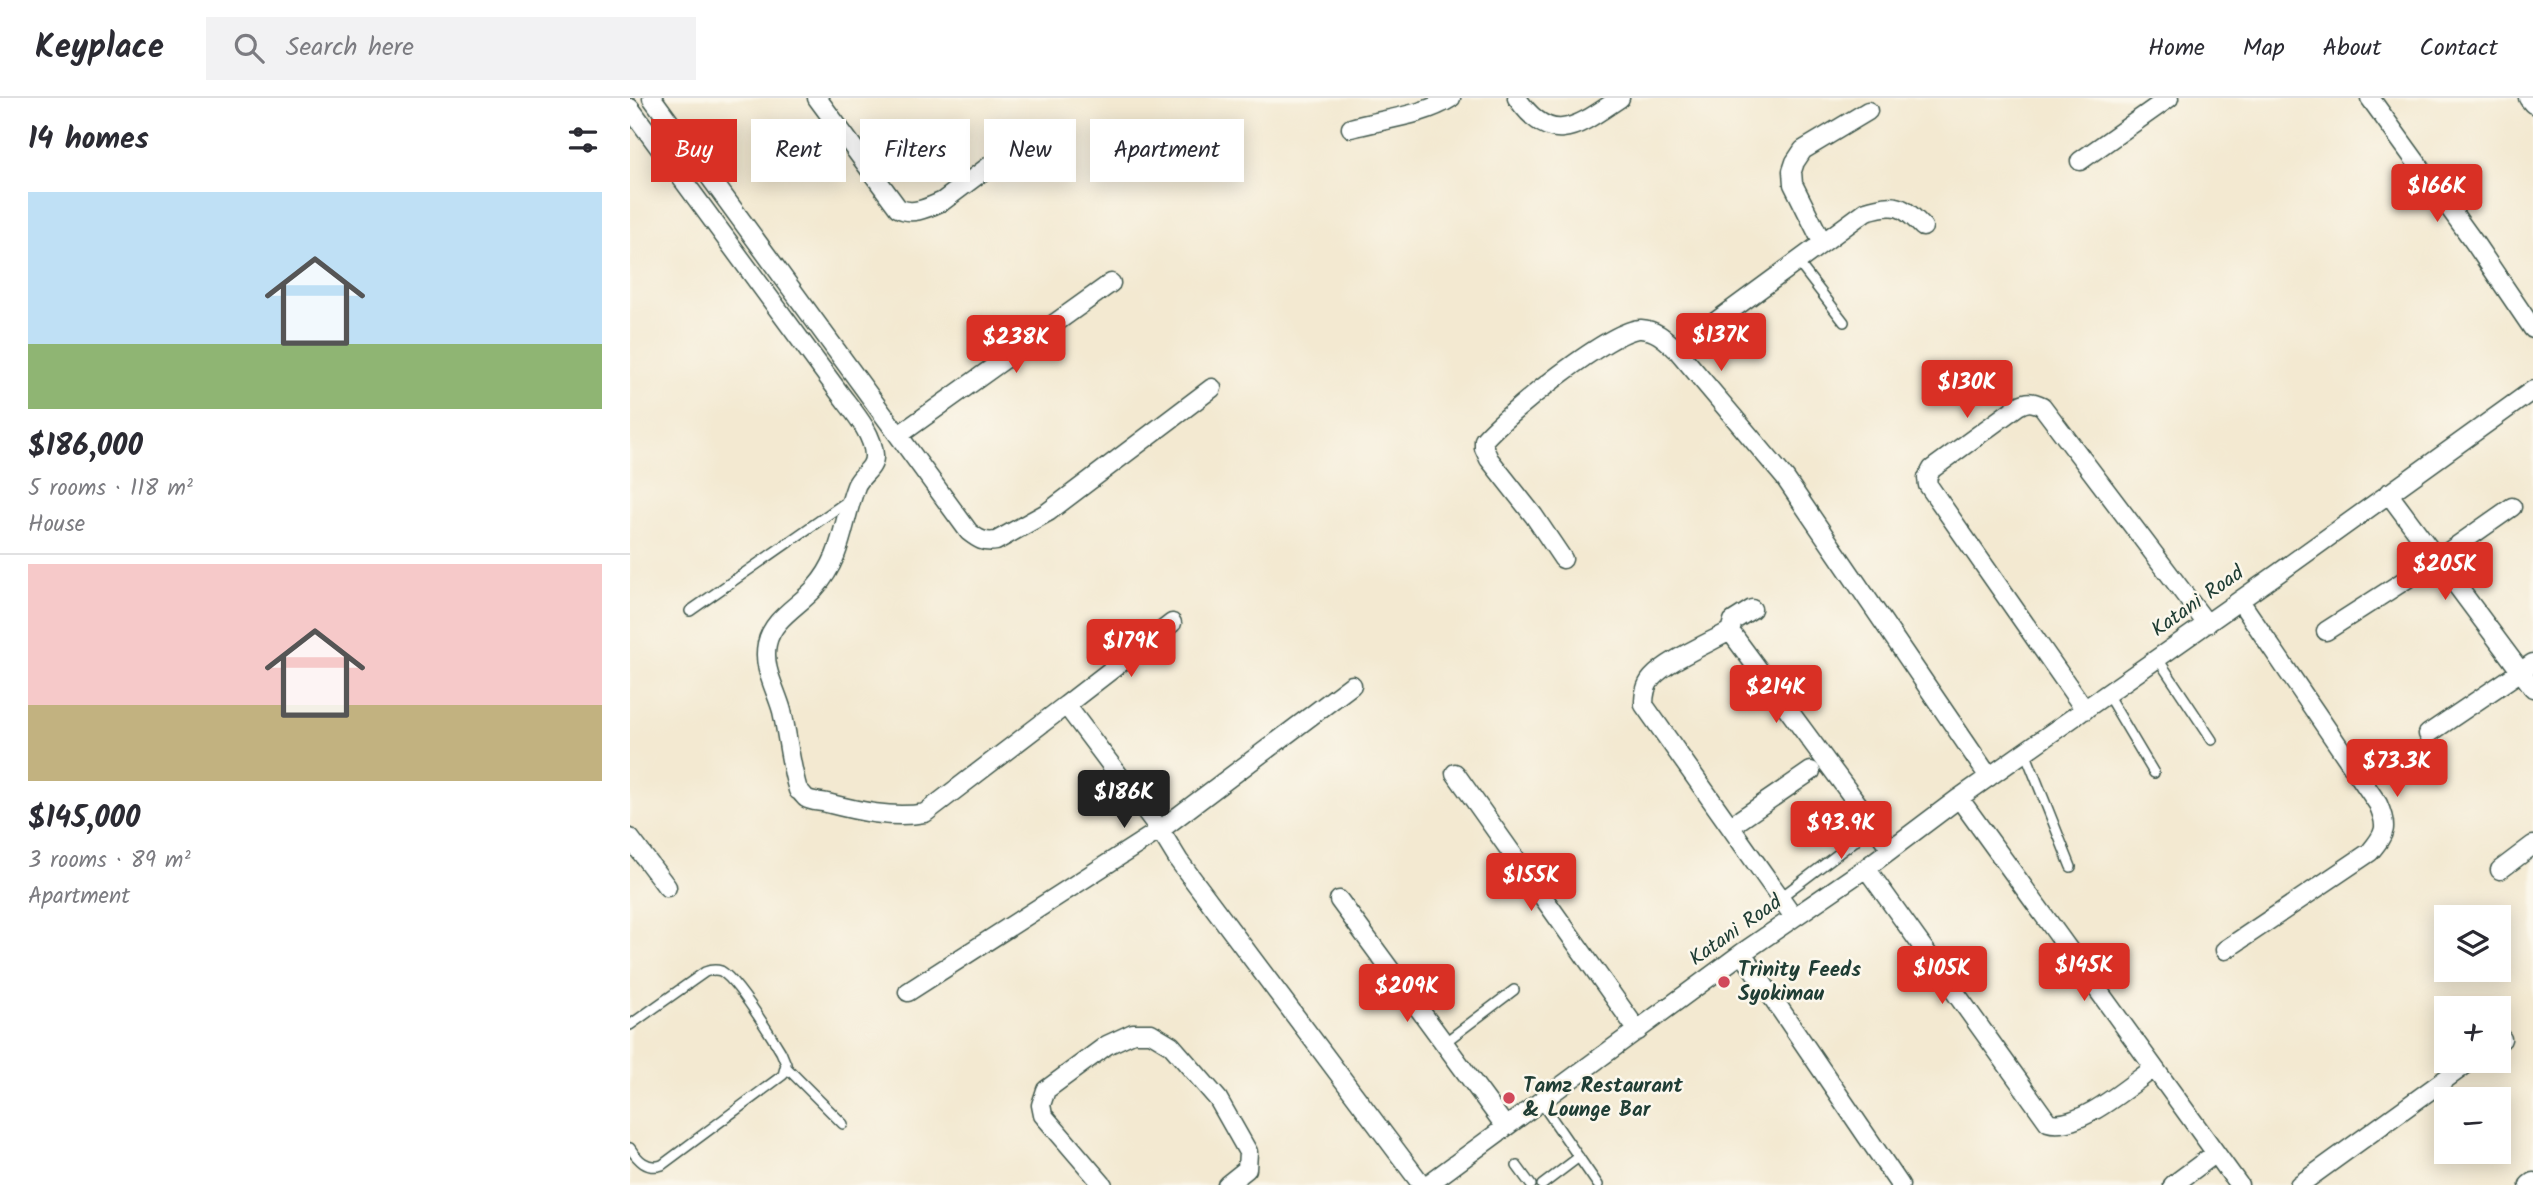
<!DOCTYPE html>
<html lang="en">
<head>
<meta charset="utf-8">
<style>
	body { margin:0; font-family:Kalam,sans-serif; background:#f2f2f3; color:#2b2b33; height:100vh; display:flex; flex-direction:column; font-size:26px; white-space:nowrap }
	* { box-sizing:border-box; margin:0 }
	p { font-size:23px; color:#7c7c81 }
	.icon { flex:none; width:38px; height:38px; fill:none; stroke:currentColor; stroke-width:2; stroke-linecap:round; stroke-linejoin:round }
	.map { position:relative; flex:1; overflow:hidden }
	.details { display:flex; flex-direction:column; background:#fff; width:630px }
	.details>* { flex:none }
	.banner { position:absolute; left:21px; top:21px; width:665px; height:63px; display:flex; gap:14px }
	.controls { position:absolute; left:1804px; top:807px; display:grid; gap:14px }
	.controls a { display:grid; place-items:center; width:77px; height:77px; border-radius:0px; background:#fff; box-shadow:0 4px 18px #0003; font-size:35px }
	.price { position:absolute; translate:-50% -60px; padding:0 16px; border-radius:7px; background:#d93025; color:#fff; font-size:23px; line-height:46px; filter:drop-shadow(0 2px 4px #0008) }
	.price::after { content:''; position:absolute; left:50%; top:42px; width:21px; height:16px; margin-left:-10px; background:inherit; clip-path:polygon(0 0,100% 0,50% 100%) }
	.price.on { background:#222; color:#fff }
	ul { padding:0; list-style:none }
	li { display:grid; align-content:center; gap:14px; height:371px; padding:0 28px }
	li+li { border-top:2px solid #e1e1e2 }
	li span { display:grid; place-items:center; height:217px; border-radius:0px; color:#555 }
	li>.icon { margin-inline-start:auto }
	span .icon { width:126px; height:126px; fill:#fffc; stroke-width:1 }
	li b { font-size:30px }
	h2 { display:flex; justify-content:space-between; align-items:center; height:84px; padding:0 28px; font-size:30px }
	.pill { padding:0 24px; border-radius:0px; background:#fff; box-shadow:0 4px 18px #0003; font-size:24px; line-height:63px }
	.pill.on { background:#d93025; color:#fff }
	header { display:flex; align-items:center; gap:42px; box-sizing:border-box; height:98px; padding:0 35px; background:#fff; border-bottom:2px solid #e1e1e2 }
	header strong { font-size:33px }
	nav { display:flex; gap:38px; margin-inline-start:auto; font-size:24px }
	.search { width:490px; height:63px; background:#f2f2f3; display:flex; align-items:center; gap:18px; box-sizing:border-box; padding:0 24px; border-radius:0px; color:#7c7c81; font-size:26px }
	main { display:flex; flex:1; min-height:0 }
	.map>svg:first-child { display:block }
</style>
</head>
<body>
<header>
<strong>Keyplace</strong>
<div class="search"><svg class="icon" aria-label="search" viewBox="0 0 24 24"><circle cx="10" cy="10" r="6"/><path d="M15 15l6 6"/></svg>Search here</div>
<nav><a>Home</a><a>Map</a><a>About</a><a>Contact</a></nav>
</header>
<main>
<section class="details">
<h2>14 homes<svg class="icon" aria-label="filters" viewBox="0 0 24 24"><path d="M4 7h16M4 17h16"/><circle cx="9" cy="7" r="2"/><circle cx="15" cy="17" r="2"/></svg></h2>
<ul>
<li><span style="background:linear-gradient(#bfe0f5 70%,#8fb573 0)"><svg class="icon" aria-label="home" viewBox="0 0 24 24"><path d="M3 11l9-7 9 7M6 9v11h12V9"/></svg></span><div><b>$186,000</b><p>5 rooms · 118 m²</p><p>House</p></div></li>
<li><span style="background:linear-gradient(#f6c9c9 65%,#c2b280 0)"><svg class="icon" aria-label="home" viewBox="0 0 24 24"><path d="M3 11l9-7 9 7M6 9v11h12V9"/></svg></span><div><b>$145,000</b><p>3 rooms · 89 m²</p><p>Apartment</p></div></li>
</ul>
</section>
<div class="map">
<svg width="1903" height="1087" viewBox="0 0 1903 1087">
	<rect width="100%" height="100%" fill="#fbf7ec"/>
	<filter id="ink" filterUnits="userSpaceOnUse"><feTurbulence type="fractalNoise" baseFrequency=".0143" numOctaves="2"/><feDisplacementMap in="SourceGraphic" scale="14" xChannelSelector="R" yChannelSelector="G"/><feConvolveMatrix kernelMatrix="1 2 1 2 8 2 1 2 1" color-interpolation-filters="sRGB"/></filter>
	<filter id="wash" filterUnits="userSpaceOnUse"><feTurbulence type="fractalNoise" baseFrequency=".00686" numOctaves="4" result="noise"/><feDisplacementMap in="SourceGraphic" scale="28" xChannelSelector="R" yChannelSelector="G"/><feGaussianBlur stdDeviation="1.57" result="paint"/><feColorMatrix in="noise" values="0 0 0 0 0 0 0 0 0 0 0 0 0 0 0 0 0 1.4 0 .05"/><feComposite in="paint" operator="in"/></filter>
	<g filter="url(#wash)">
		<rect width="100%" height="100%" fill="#f3e9d1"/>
	</g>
	<g filter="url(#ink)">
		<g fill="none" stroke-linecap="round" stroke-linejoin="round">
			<!-- service casing -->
			<g stroke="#3f574c" stroke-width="12">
				<path id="service" d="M1167,163l47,61
					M60,513l159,-111
					M1528,561l54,81
					M1477,596l47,79
					M1395,654l46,115
					M1151,799l74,-56
					M0,927l75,-53c5,-2 10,-3 16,-1 16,9 49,63 60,81l5,12 -3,11 -121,90c-15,5 -24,-5 -32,-17
					M814,945l70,-53
					M156,969l57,57
					M910,1003l58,84
					M887,1068l14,19
					M912,1087l37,-28"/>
			</g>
			<!-- minor casing -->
			<g stroke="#3f574c" stroke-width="21">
				<path id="minor" d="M22,0l317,434c9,7 15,11 27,9l52,-29 164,-124
					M187,0l81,110c15,8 31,-1 45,-7l77,-58
					M887,0c35,51 61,28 103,0
					M1740,0l104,144 59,87
					M1898,0l5,6
					M0,10l208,283c13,18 35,41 36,64 1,14 -13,19 -18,31 -14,37 -13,71 -41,102 -16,18 -43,31 -48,56 -5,24 9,45 15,67 6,26 8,53 16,79 1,0 7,7 8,8 6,4 14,3 21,5 31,8 66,16 98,10l141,-108 94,125 19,31 243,324
					M721,30c32,-9 72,-12 100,-30
					M1450,63l89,-63
					M1192,144l-29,-58 -1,-13 3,-9 8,-12 65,-39
					M1047,252l189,-139c30,-9 36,-6 57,16
					M269,337l212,-152
					M1758,395l145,195
					M933,461l-29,-43 -45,-57 -5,-11v-8c20,-24 129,-113 157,-111 16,1 25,11 36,21l108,128 204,299
					M1122,511l-19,12 -3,10 161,218
					M1100,533c-21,12 -63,30 -78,47 -7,8 -8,17 -8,27l150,212
					M1696,533l112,-72 74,-52
					M436,607l106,-82
					M1455,612l-157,-225 -1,-7 5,-9 86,-63c9,-5 14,-5 24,0l165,218
					M1798,636l105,-71
					M825,675l183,258
					M1329,700l280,387
					M1101,728l80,-55
					M0,740l37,49
					M1236,770l182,254c29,10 82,-37 106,-54
					M1870,772l33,-25
					M709,802l166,226
					M1595,852l145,-98c16,-19 18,-25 8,-48l-138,-203
					M1112,855l158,232
					M278,894l252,-162 192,-145
					M1869,943l3,-2
					M473,1087l-60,-70 -2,-10 5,-15 61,-45 26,-12h18l20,12 47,54 30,53 -1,17 -20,16
					M797,1087l315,-232 124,-85 93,-70 321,-226 253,-182
					M1543,1087l43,-32
					M1669,1087l173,-125
					M1899,1087l4,-3"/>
			</g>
			<!-- service -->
			<use href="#service" stroke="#fff" stroke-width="9"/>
			<!-- minor -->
			<use href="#minor" stroke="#fff" stroke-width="18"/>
		</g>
	</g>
	<!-- markers -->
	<g fill="#d1495b" stroke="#fbf7ec" stroke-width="2.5">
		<circle cx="1094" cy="884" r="7"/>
		<circle cx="879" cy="1000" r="7"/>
	</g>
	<g text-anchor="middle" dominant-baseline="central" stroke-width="5" stroke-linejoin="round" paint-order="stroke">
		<!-- street labels -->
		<g font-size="21" fill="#1f3d34" stroke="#fbf7ec">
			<text transform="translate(1568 504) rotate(-35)">Katani Road</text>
			<text transform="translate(1106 833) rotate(-35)">Katani Road</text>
		</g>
		<!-- poi labels -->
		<g font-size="21" font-weight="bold" fill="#1f3d34" stroke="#fbf7ec" text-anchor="start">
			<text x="1108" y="872">Trinity Feeds<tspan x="1108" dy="24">Syokimau</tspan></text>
			<text x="893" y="988">Tamz Restaurant<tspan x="893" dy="24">&amp; Lounge Bar</tspan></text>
		</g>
	</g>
</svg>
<div class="controls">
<a><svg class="icon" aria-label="layers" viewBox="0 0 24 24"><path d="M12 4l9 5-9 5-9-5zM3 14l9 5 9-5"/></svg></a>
<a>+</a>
<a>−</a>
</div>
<b class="price" style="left:1807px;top:126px">$166K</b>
<b class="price" style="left:1091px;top:275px">$137K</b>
<b class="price" style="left:386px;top:277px">$238K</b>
<b class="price" style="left:1337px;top:322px">$130K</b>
<b class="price" style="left:1815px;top:504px">$205K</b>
<b class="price" style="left:501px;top:581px">$179K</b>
<b class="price" style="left:1146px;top:627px">$214K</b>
<b class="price" style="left:1767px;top:701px">$73.3K</b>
<b class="price on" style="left:494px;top:732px">$186K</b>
<b class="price" style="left:1211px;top:763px">$93.9K</b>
<b class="price" style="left:901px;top:815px">$155K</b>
<b class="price" style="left:1454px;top:905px">$145K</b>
<b class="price" style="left:1312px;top:908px">$105K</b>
<b class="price" style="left:777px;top:926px">$209K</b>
<div class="banner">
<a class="pill on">Buy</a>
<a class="pill">Rent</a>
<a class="pill">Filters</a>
<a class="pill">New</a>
<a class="pill">Apartment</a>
</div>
</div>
</main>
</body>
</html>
